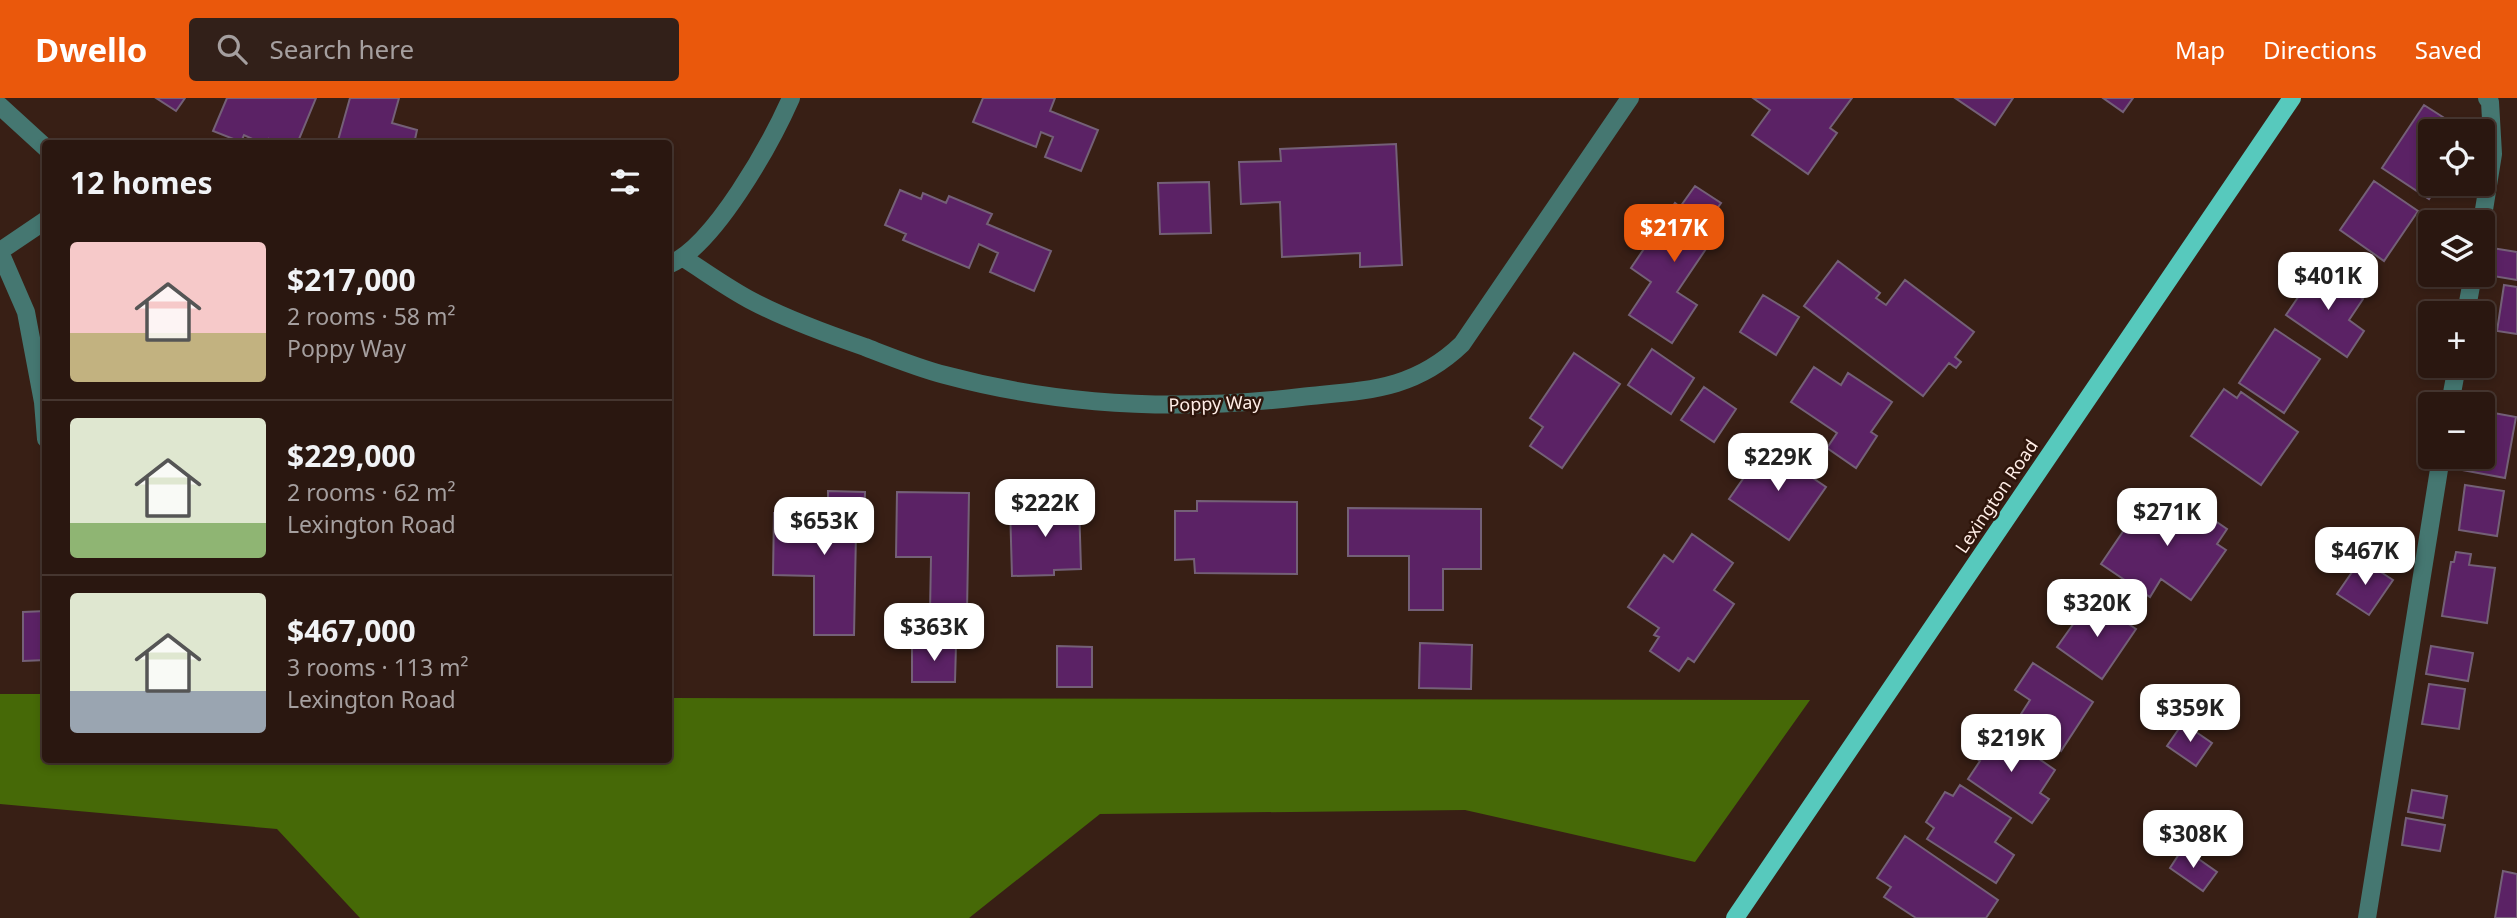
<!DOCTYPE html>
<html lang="en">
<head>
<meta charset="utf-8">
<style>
	body { margin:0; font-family:"Noto Sans",sans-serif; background:#322019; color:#f1f3f6; height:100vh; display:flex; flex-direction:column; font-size:26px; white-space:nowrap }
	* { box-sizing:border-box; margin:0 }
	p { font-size:23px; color:#a59f9f }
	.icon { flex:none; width:38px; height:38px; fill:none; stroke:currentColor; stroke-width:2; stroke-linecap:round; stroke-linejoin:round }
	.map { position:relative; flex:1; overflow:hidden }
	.side { position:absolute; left:42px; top:42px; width:630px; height:623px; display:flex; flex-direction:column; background:#2a1710; border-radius:7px; box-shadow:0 4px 10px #0003,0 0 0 2px #463630 }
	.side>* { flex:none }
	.controls { position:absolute; left:2418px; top:21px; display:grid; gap:14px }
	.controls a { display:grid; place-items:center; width:77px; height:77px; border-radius:7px; background:#2a1710; box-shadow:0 4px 10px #0003,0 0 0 2px #463630; font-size:35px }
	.price { position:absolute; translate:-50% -60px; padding:0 16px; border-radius:14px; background:#fff; color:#222; font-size:23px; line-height:46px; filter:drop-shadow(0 2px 4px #0008) }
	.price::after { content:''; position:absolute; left:50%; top:42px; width:21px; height:16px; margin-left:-10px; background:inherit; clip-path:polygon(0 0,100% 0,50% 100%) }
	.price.selected { background:#ea580c; color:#fff }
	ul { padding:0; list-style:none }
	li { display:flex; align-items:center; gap:21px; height:175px; padding:0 28px }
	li+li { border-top:2px solid #463630 }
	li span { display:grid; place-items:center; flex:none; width:196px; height:140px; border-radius:7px; color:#555 }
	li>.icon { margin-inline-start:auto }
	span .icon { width:84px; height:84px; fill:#fffc; stroke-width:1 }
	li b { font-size:30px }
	h2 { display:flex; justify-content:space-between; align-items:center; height:84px; padding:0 28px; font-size:30px }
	header { display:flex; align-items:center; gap:42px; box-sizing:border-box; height:98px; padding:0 35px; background:#ea580c; color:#fff }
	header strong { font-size:33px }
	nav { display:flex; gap:38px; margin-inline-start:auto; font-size:24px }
	.search { width:490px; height:63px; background:#322019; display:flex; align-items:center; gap:18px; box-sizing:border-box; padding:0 24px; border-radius:7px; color:#a59f9f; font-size:26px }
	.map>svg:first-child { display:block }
</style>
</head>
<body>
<header>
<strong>Dwello</strong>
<div class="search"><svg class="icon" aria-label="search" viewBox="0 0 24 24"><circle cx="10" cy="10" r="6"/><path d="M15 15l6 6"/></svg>Search here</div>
<nav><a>Map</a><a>Directions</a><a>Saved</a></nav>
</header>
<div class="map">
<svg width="2517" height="820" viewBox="0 0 2517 820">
	<rect width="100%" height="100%" fill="#381f15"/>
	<!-- forest -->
	<path fill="#466907" d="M0,596h45l1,66h622l1,-62 1141,2 -115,162 -230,-52 -365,4 -131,104h-609l-83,-89 -277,-25z"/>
	<!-- building -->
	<path fill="#5b2265" stroke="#746077" stroke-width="2" d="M156,0h29l-9,13z
		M227,0h89l-19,46h-17l-11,-5 -1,5h-5l-19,-9 -3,7 -28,-11z
		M350,0h49l-7,25 25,7 -3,14h-77z
		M983,0h72l-5,13 48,19 -17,41 -36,-14 8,-20 -12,-5 -5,15 -63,-25z
		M1753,0h99l-22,30 7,5 -29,41 -56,-39 18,-25z
		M1955,0h58l-18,27z
		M2103,0h30l-10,14z
		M2424,7l33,21 -3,5h-23v53h8l-10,15 -47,-31z
		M1396,46l6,121 -42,2v-14l-78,4 -2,-55 -39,2 -2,-42 42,-1 -1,-12z
		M2374,83l44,30 -34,50 -44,-31z
		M1209,84l2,51 -51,1 -2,-51z
		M1695,88l26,17 -15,21 12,7 -41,61 20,13 -25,38 -43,-28 22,-33 -20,-14 44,-65 5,4z
		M900,92l21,9 2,-6 23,10 3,-7 43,18 -5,10 64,27 -17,40 -44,-19 8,-19 -19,-9 -10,24 -66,-28 3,-6 -21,-9z
		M2492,150l25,4v28l-30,-5z
		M1838,163l42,32 -4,5 10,7 19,-25 69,52 -19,25 6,5 -5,6 -7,-5 -26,33 -119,-90z
		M2318,170l45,31 -14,21 15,11 -17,26 -61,-42z
		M2504,187l13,2v47l-20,-3z
		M1763,197l36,22 -23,38 -36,-23z
		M2275,231l45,30 -36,54 -45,-30z
		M1652,251l42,29 -23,36 -43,-29z
		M1574,255l46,31 -58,84 -32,-22 13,-19 -13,-9z
		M1814,269l27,18 7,-12 44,29 -21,30 6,4 -21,32 -29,-20 10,-15 -46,-31z
		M1704,289l32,22 -22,33 -33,-22z
		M2224,291l13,9 4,-6 57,40 -37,53 -70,-49z
		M2483,313l33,6 -11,61 -43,-8 3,-13h18z
		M1766,348l60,41 -37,53 -60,-41z
		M2465,387l39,6 -7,45 -38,-6z
		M828,393l37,1 -1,40h-8l-2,103h-40v-59l-41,-1 1,-62 54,1z
		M897,394l72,1 -2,120 -37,-1 1,-55h-35z
		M2173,394l54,37 -10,15 9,6 -35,50 -30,-21 -11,18 -49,-33 42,-62 15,11z
		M1197,403l100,1v72l-102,-1 -1,-14 -19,1v-49h22z
		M1079,406l2,65 -27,1v5l-42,1 -2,-70z
		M1348,410l133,1v60h-38v41h-34v-54h-61z
		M1692,436l41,29 -19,27 20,14 -40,58 -6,-4 -9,13 -29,-20 9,-14 -5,-2 5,-7 -31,-21 36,-52 9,7z
		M2456,454l15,2 -2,11 26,3 -8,55 -45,-7 9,-54h3z
		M2361,461l32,21 -24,35 -32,-21z
		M2091,501l45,30 -34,50 -45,-32z
		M46,513v49l-23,1v-49z
		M1420,545l52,2 -1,44 -52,-1z
		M912,546h44l-1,38h-43z
		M1057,548l35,1v40h-35z
		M2431,548l42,7 -5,28 -42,-7z
		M2033,565l60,39 -32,49 -45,-29 14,-22 -15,-10z
		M2429,586l36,5 -6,40 -37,-5z
		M2183,625l29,20 -16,23 -29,-20z
		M1992,628l63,44 -15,23 9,6 -17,24 -64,-44 12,-18 -9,-6z
		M1960,687l51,33 -16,24 19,13 -18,28 -69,-44 7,-11 -8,-6 19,-30 8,4z
		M2412,692l35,6 -4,22 -35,-6z
		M2406,720l39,7 -5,26 -38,-6z
		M1905,738l93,64 -12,18h-70l-32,-21 7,-10 -14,-9z
		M2183,750l34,24 -14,19 -33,-23z
		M2503,773l14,3v44h-22z"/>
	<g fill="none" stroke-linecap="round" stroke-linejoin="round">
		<!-- minor -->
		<path stroke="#457771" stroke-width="18" d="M0,8l46,42
			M2482,124l11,-68 -3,-52 -3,-4
			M0,153l46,-31
			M0,154l26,60 17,90 3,37
			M685,161c22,14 44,30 67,42 36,19 75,33 113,46 26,10 53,21 80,28 115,31 238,36 356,22 65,-7 112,-6 161,-53l168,-246
			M668,167c46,-18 103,-122 123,-167
			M2466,215l7,-38
			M2450,306l7,-38
			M2367,820l74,-461"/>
		<!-- major -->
		<path stroke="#57c9bd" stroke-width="18" d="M1735,820l557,-820"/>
	</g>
	<g text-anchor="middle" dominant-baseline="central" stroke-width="5" stroke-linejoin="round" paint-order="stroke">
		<!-- street labels -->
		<g font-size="18" fill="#ffede6" stroke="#2e150b">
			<text transform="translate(1215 305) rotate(-2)">Poppy Way</text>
			<text transform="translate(1996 398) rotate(-56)">Lexington Road</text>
		</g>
	</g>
</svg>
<div class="controls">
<a><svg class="icon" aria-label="locate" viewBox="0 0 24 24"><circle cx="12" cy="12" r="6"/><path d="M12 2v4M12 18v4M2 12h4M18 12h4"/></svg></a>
<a><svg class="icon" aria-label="layers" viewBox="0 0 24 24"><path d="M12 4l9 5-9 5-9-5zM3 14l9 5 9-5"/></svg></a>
<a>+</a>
<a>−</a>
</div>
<b class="price selected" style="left:1674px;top:166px">$217K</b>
<b class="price" style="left:2328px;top:214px">$401K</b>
<b class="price" style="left:1778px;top:395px">$229K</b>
<b class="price" style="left:1045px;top:441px">$222K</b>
<b class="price" style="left:2167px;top:450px">$271K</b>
<b class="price" style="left:824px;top:459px">$653K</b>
<b class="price" style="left:2365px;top:489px">$467K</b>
<b class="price" style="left:2097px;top:541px">$320K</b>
<b class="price" style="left:934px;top:565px">$363K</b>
<b class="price" style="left:2190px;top:646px">$359K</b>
<b class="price" style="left:2011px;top:676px">$219K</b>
<b class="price" style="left:2193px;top:772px">$308K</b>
<section class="side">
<h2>12 homes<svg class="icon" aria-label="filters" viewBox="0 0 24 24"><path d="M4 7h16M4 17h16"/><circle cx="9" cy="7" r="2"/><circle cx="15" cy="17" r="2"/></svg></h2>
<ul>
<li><span style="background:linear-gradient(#f6c9c9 65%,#c2b280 0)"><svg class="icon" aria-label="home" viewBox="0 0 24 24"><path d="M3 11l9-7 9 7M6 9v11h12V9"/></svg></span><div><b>$217,000</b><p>2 rooms · 58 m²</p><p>Poppy Way</p></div></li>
<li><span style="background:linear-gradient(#dfe7d0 75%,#8fb573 0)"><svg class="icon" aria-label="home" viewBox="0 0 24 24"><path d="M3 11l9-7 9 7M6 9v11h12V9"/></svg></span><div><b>$229,000</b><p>2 rooms · 62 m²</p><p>Lexington Road</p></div></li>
<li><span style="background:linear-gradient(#dfe7d0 70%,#9aa5b1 0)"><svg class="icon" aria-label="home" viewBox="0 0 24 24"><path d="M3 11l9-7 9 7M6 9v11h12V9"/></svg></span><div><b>$467,000</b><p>3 rooms · 113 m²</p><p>Lexington Road</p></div></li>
</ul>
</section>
</div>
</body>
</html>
